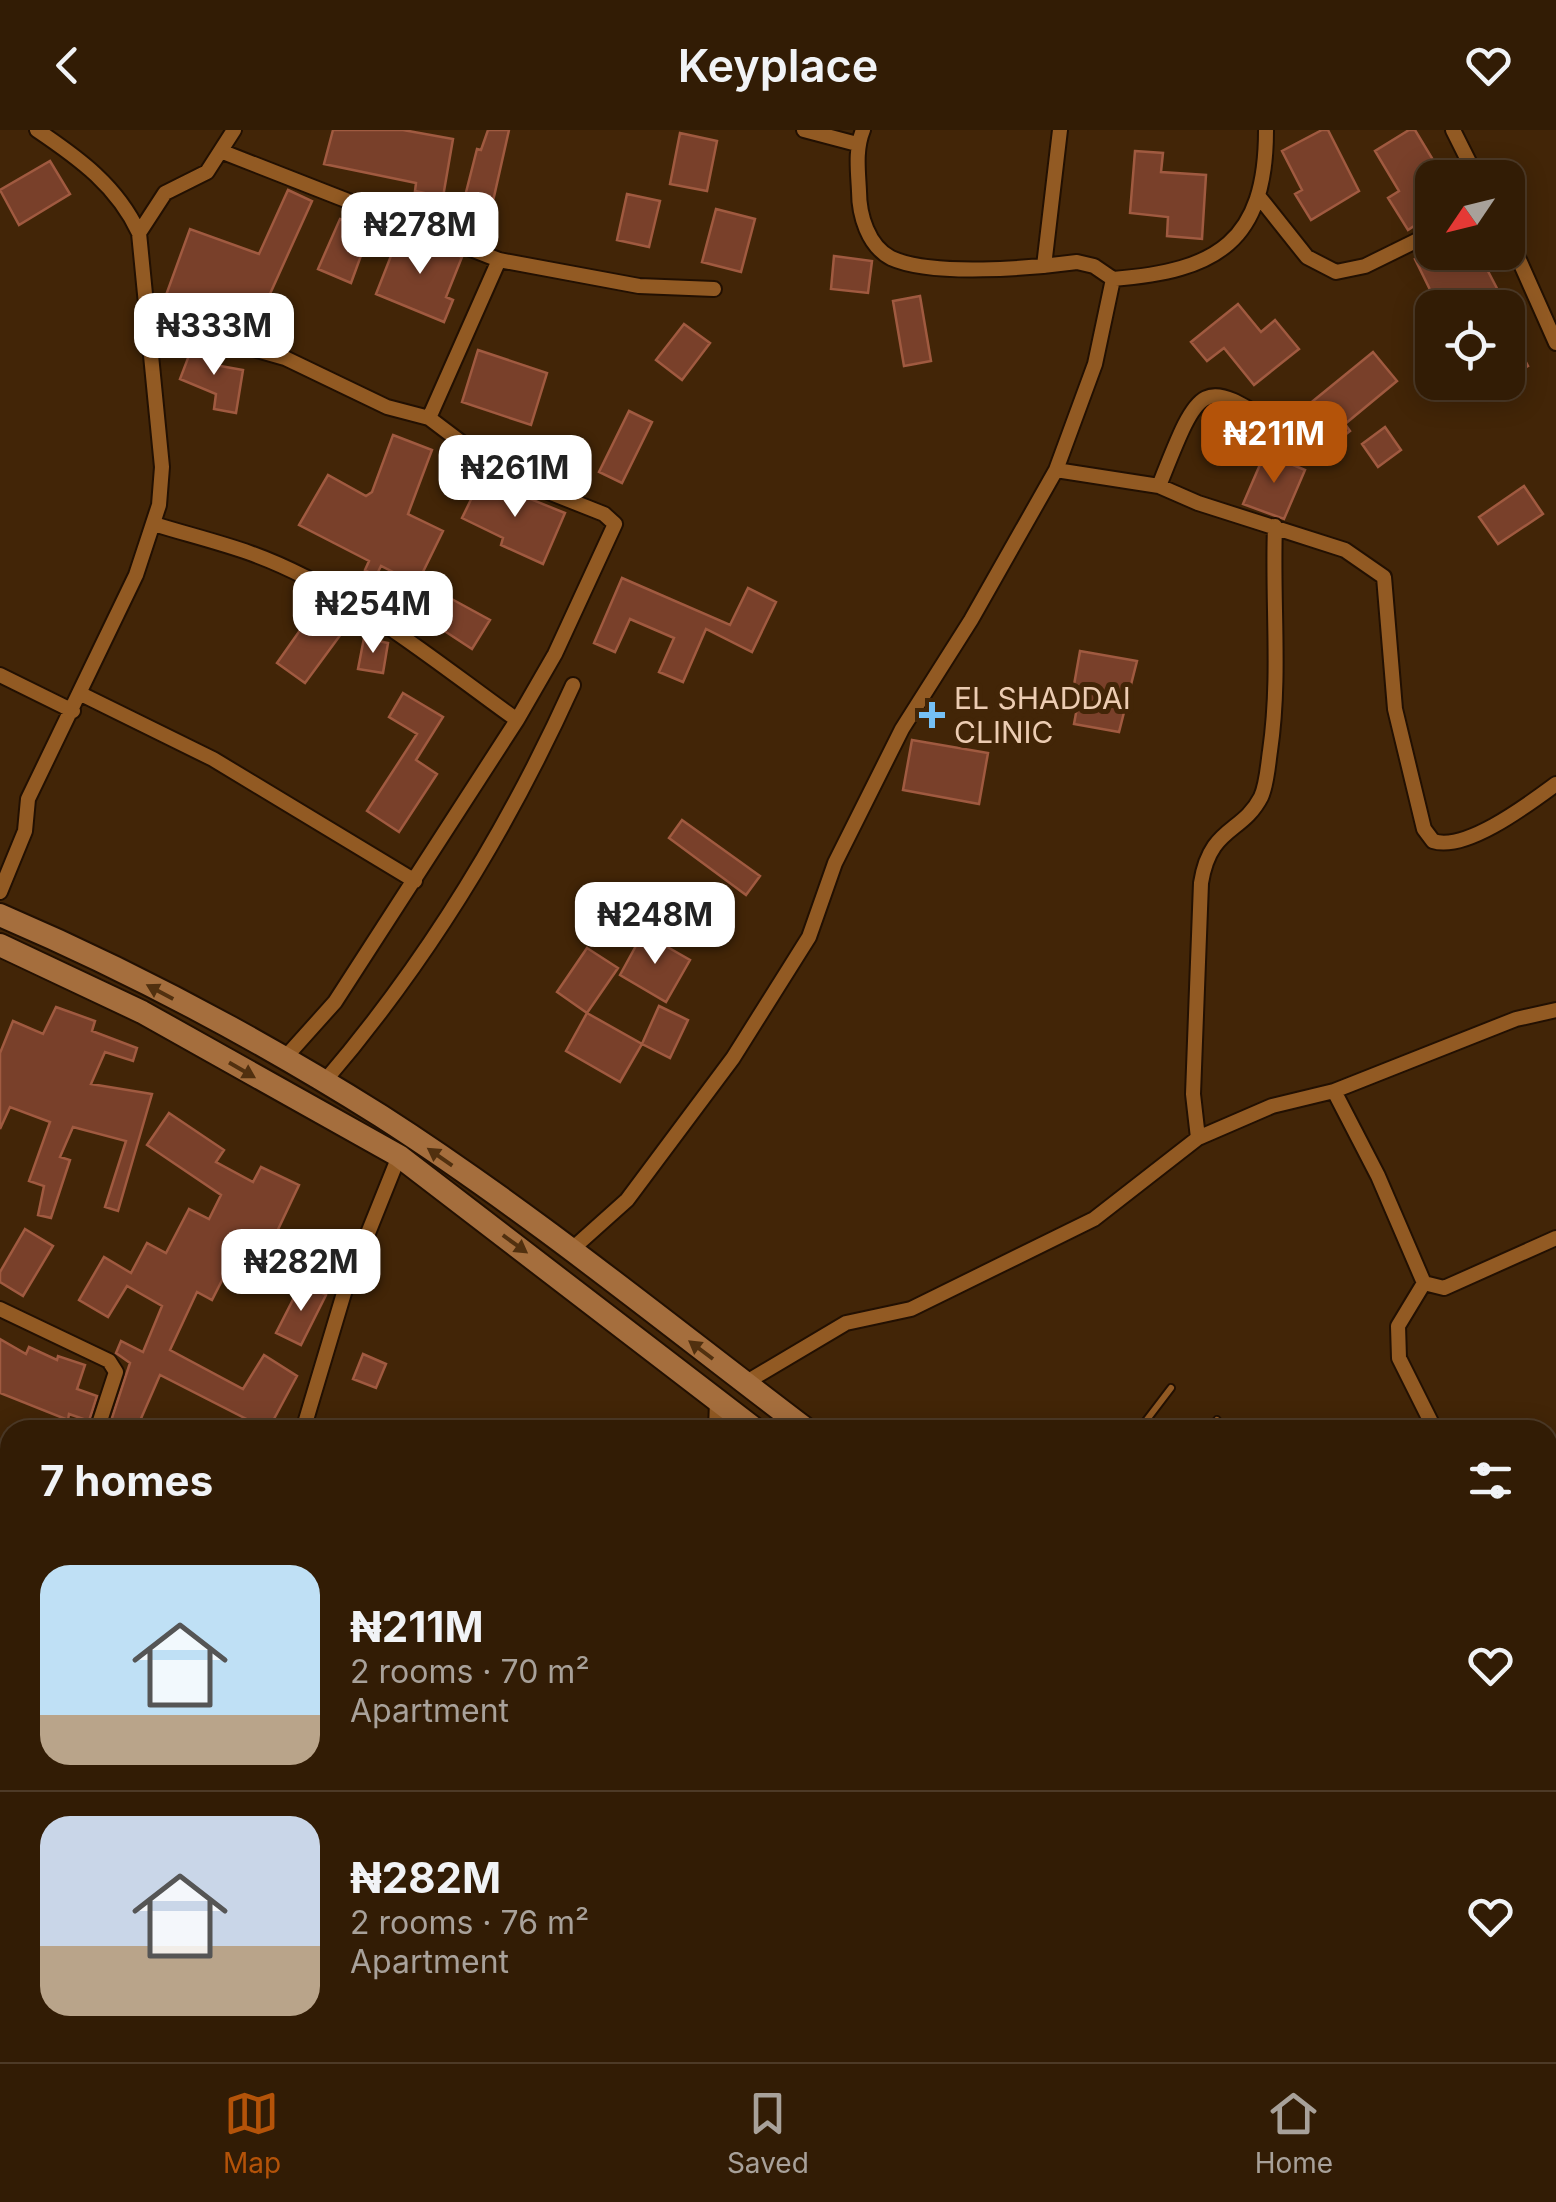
<!DOCTYPE html>
<html lang="en">
<head>
<meta charset="utf-8">
<style>
	body { margin:0; font-family:Inter,sans-serif; background:#3a250f; color:#f1f3f6; height:100vh; display:flex; flex-direction:column; font-size:38px; white-space:nowrap }
	* { box-sizing:border-box; margin:0 }
	p { font-size:32px; color:#a8a19a }
	.icon { flex:none; width:55px; height:55px; fill:none; stroke:currentColor; stroke-width:2; stroke-linecap:round; stroke-linejoin:round }
	.map { position:relative; flex:1; overflow:hidden }
	.details { position:absolute; left:0px; top:1290px; width:1558px; height:642px; display:flex; flex-direction:column; background:#321c05; border-radius:30px 30px 0 0; box-shadow:0 5px 25px #0003,0 0 0 2px #4d3a27 }
	.details>* { flex:none }
	.needle { width:65px; rotate:235deg }
	.buttons { position:absolute; left:1415px; top:30px; display:grid; gap:20px }
	.buttons a { display:grid; place-items:center; width:110px; height:110px; border-radius:20px; background:#321c05; box-shadow:0 5px 25px #0003,0 0 0 2px #4d3a27; font-size:50px }
	.price { position:absolute; translate:-50% -85px; padding:0 22px; border-radius:20px; background:#fff; color:#222; font-size:32px; line-height:65px; filter:drop-shadow(0 2px 5px #0008) }
	.price::after { content:''; position:absolute; left:50%; top:60px; width:30px; height:22px; margin-left:-15px; background:inherit; clip-path:polygon(0 0,100% 0,50% 100%) }
	.price.current { background:#b45309; color:#fff }
	ul { padding:0; list-style:none }
	li { display:flex; align-items:center; gap:30px; height:250px; padding:0 40px }
	li+li { border-top:2px solid #4d3a27 }
	li span { display:grid; place-items:center; flex:none; width:280px; height:200px; border-radius:30px; color:#555 }
	li>.icon { margin-inline-start:auto }
	span .icon { width:120px; height:120px; fill:#fffc; stroke-width:1 }
	li b { font-size:42px }
	h2 { display:flex; justify-content:space-between; align-items:center; height:120px; padding:0 40px; font-size:42px }
	header { display:flex; justify-content:space-between; align-items:center; height:130px; padding:0 40px; background:#321c05; font-size:45px; font-weight:600 }
	.menu { display:flex; justify-content:space-around; align-items:center; height:140px; border-top:2px solid #4d3a27; background:#321c05; font-size:28px; color:#a8a19a }
	.menu a { display:grid; justify-items:center; gap:5px }
	.menu .current { color:#b45309 }
	.map>svg:first-child { display:block }
</style>
</head>
<body>
<header><svg class="icon" aria-label="back" viewBox="0 0 24 24"><path d="M15 5l-7 7 7 7"/></svg>Keyplace<svg class="icon" aria-label="heart" viewBox="0 0 24 24"><path d="M12 20l-8-8c-3-5 5-10 8-4 3-6 11-1 8 4z"/></svg></header>
<div class="map">
<svg width="1556" height="1932" viewBox="0 0 1556 1932">
	<rect width="100%" height="100%" fill="#422507"/>
	<!-- building -->
	<path fill="#79402a" stroke="#a05a40" stroke-width="2.5" d="M333,0h70l50,9 -10,58 -28,-6 1,-8 -92,-19z
		M488,0h21l-20,89 -28,-7 16,-63 4,1z
		M1322,0h6l31,61 -48,29 -16,-26 7,-4 -20,-39z
		M1409,0h6l29,48h-12v36l-24,16 -20,-32 11,-7 -24,-40z
		M680,3l37,8 -10,50 -37,-7z
		M1135,21l28,2 -2,19 45,3 -4,64 -35,-3 1,-19 -38,-4z
		M50,31l20,33 -51,31 -19,-35z
		M288,60l24,11 -57,126 -34,-15 -2,6 -54,-20 25,-69 69,25z
		M627,64l33,7 -11,46 -32,-7z
		M716,79l39,10 -14,53 -39,-10z
		M340,89l30,12 -19,52 -33,-14z
		M400,103l62,24 -16,40 7,3 -9,22 -68,-28z
		M1431,122h47l24,46 -16,10h-47l-24,-49z
		M834,126l38,5 -4,32 -37,-4z
		M920,166l11,65 -27,5 -11,-65z
		M1238,174l23,28 14,-12 24,29 -45,36 -30,-37 -17,13 -16,-19z
		M684,194l26,19 -28,37 -26,-20z
		M1508,198l20,38 -20,11z
		M193,215l26,10 -4,10 28,5 -7,43 -22,-4 2,-15 -36,-15z
		M478,220l69,23 -16,52 -69,-23z
		M1373,222l24,29 -52,43 5,7 -19,15 -29,-36z
		M629,281l23,11 -30,61 -23,-11z
		M1385,297l16,23 -23,17 -16,-23z
		M393,305l39,15 -24,64 35,17 -26,53 -36,-18 -5,10 -11,-6 4,-9 -70,-36 29,-50 38,21 6,-4z
		M1265,323l40,17 -21,49 -41,-15z
		M481,349l84,34 -22,51 -42,-19 2,-7 -41,-20z
		M1524,356l19,28 -45,30 -19,-27z
		M622,448l108,47 18,-37 28,14 -24,50 -46,-23 -23,53 -24,-10 15,-34 -44,-19 -15,33 -21,-9z
		M437,461l53,29 -18,29 -52,-34z
		M315,479l29,21 -39,53 -28,-20z
		M364,508l24,5 -5,30 -25,-4z
		M1080,521l57,10 -18,71 -45,-8 7,-38 -7,-1z
		M403,563l40,24 -27,43 21,14 -38,58 -32,-21 50,-77 -28,-17z
		M912,610l76,13 -9,51 -76,-14z
		M682,690l78,56 -14,19 -77,-57z
		M643,803l47,27 -24,42 -46,-27z
		M587,818l31,20 -31,45 -30,-21z
		M659,876l29,14 -18,38 -28,-14z
		M56,877l39,14 -3,10 45,17 -4,13 -28,-9 -14,32 61,10 -34,117 -13,-4 21,-66 -53,-14 -13,30 10,3 -19,58 -13,-3 6,-29 -15,-5 21,-59 -40,-15 -10,22v-76l13,-32 30,13z
		M587,883l55,31 -22,38 -54,-31z
		M169,983l55,37 -8,12 37,20 8,-15 38,18 -34,72 -25,-12 -28,55 -15,-8 -27,58 73,39 21,-34 33,21 -29,54 -108,-55 -24,55h-28l22,-67 -14,-10 5,-12 22,11 19,-46 -35,-20 -19,31 -29,-17 25,-43 27,16 16,-30 19,10 23,-44 20,10 12,-24 -74,-50z
		M25,1099l28,17 -30,50 -23,-14v-10z
		M302,1152l24,13 -25,50 -25,-12z
		M0,1209l26,15 3,-7 28,13 1,-4 27,9 -8,24 20,7 -8,25 -20,-7 -1,6 -68,-27z
		M363,1224l23,10 -10,24 -23,-9z"/>
	<g fill="none" stroke-linecap="round" stroke-linejoin="round">
		<!-- service casing -->
		<g stroke="#221002" stroke-width="10">
			<path id="service" d="M1139,1300l32,-42
				M1210,1300l7,-10"/>
		</g>
		<!-- minor casing -->
		<g stroke="#221002" stroke-width="18">
			<path id="minor" d="M804,0l53,14
				M863,0c-8,20 -5,40 -4,61 0,24 9,55 32,67 42,19 141,10 186,4l17,4 19,13
				M1453,0l24,48
				M223,22l276,108 140,26 75,3
				M1260,68l47,59 29,15 29,-6 67,-33
				M139,103l26,-40 42,-21 27,-42
				M1508,105l48,108
				M1044,136l16,-136
				M151,204l32,-5 102,29 102,49 42,11 74,56 101,40 11,10 -60,130 -38,66 -182,282 -52,58
				M429,288l70,-158
				M1056,340l103,16 39,17 147,47 39,27 11,132 29,120 9,12c33,11 97,-38 123,-57
				M1159,356c47,-120 43,-105 147,-42
				M154,394c32,10 65,18 96,29 98,35 183,107 267,167
				M0,545l73,36
				M81,564l132,65 202,122
				M0,762l25,-61 3,-32 108,-224 23,-70 3,-38 -23,-234c-22,-47 -59,-74 -102,-103
				M324,952c103,-120 184,-253 249,-397
				M1334,961l44,85 46,107
				M1198,1008l-5,-44 8,-211c9,-57 41,-49 60,-86 6,-13 7,-33 9,-46 11,-75 2,-150 5,-225
				M570,1121l57,-51 106,-142 76,-121 26,-74 67,-134 69,-109 85,-150 39,-106 18,-85c104,-8 153,-37 153,-149
				M1424,1153l-26,43 1,32 36,72
				M1424,1153l20,5 112,-50
				M0,1179l109,52 7,11 -19,58
				M745,1253l101,-60 65,-14 183,-90 104,-81 74,-32 62,-15 182,-72 40,-9
				M303,1300l41,-137 55,-137
				M716,1300l1,-29
				M0,1374l10,5
				M0,1575l10,3
				M1548,1873l8,-3
				M374,1922l1,10
				M789,1922l3,10
				M0,1927l27,5
				M148,1932l1,-10
				M1013,1932v-10
				M1247,1932v-10
				M1443,1932l1,-10"/>
		</g>
		<!-- primary casing -->
		<g stroke="#221002" stroke-width="26">
			<path id="primary" d="M0,785c131,56 260,125 381,201 148,95 286,208 426,314
				M0,815l142,67 257,144 357,274
				M1548,1554l8,1
				M1548,1582l8,1"/>
		</g>
		<!-- service -->
		<use href="#service" stroke="#925a23" stroke-width="6"/>
		<!-- minor -->
		<use href="#minor" stroke="#925a23" stroke-width="14"/>
		<!-- primary -->
		<use href="#primary" stroke="#a56e3d" stroke-width="22"/>
	</g>
	<!-- one-way arrows -->
	<defs><path id="oneway-solid" d="M-6-.8H1V-3.2L6.5 0L1 3.2V.8H-6Z" transform="scale(2.5)"/></defs>
	<g fill="#51300f">
		<use href="#oneway-solid" transform="translate(160 862) rotate(-152)"/>
		<use href="#oneway-solid" transform="translate(242 940) rotate(30)"/>
		<use href="#oneway-solid" transform="translate(440 1027) rotate(-145)"/>
		<use href="#oneway-solid" transform="translate(515 1114) rotate(36)"/>
		<use href="#oneway-solid" transform="translate(701 1220) rotate(-143)"/>
	</g>
	<!-- markers -->
	<path fill="#75c0f6" stroke="#422507" stroke-width="4" d="M927 570h10v10h10v10h-10v10h-10v-10h-10v-10h10z"/>
	<g text-anchor="middle" dominant-baseline="central" stroke-width="10" stroke-linejoin="round" paint-order="stroke">
		<!-- poi labels -->
		<g font-size="30" fill="#ecccb2" stroke="#422507" text-anchor="start">
			<text x="954" y="568">EL SHADDAI<tspan x="954" dy="34">CLINIC</tspan></text>
		</g>
	</g>
</svg>
<div class="buttons">
<a><svg class="needle" viewBox="-14 -14 28 28"><path d="M0-13l5 13h-10z" fill="#e53935"/><path d="M0 13l5-13h-10z" fill="#a8a19a"/></svg></a>
<a><svg class="icon" aria-label="locate" viewBox="0 0 24 24"><circle cx="12" cy="12" r="6"/><path d="M12 2v4M12 18v4M2 12h4M18 12h4"/></svg></a>
</div>
<b class="price" style="left:420px;top:147px">₦278M</b>
<b class="price" style="left:214px;top:248px">₦333M</b>
<b class="price current" style="left:1274px;top:356px">₦211M</b>
<b class="price" style="left:515px;top:390px">₦261M</b>
<b class="price" style="left:373px;top:526px">₦254M</b>
<b class="price" style="left:655px;top:837px">₦248M</b>
<b class="price" style="left:301px;top:1184px">₦282M</b>
<section class="details">
<h2>7 homes<svg class="icon" aria-label="filters" viewBox="0 0 24 24"><path d="M4 7h16M4 17h16"/><circle cx="9" cy="7" r="2"/><circle cx="15" cy="17" r="2"/></svg></h2>
<ul>
<li><span style="background:linear-gradient(#bfe0f5 75%,#b9a48a 0)"><svg class="icon" aria-label="home" viewBox="0 0 24 24"><path d="M3 11l9-7 9 7M6 9v11h12V9"/></svg></span><div><b>₦211M</b><p>2 rooms · 70 m²</p><p>Apartment</p></div><svg class="icon" aria-label="heart" viewBox="0 0 24 24"><path d="M12 20l-8-8c-3-5 5-10 8-4 3-6 11-1 8 4z"/></svg></li>
<li><span style="background:linear-gradient(#c9d6e8 65%,#b9a48a 0)"><svg class="icon" aria-label="home" viewBox="0 0 24 24"><path d="M3 11l9-7 9 7M6 9v11h12V9"/></svg></span><div><b>₦282M</b><p>2 rooms · 76 m²</p><p>Apartment</p></div><svg class="icon" aria-label="heart" viewBox="0 0 24 24"><path d="M12 20l-8-8c-3-5 5-10 8-4 3-6 11-1 8 4z"/></svg></li>
</ul>
</section>
</div>
<nav class="menu">
<a class="current"><svg class="icon" aria-label="map" viewBox="0 0 24 24"><path d="M3 6l6-2 6 2 6-2v14l-6 2-6-2-6 2zM9 4v14M15 6v14"/></svg>Map</a>
<a><svg class="icon" aria-label="saved" viewBox="0 0 24 24"><path d="M7 4h10v16l-5-4-5 4z"/></svg>Saved</a>
<a><svg class="icon" aria-label="home" viewBox="0 0 24 24"><path d="M3 11l9-7 9 7M6 9v11h12V9"/></svg>Home</a>
</nav>
</body>
</html>
